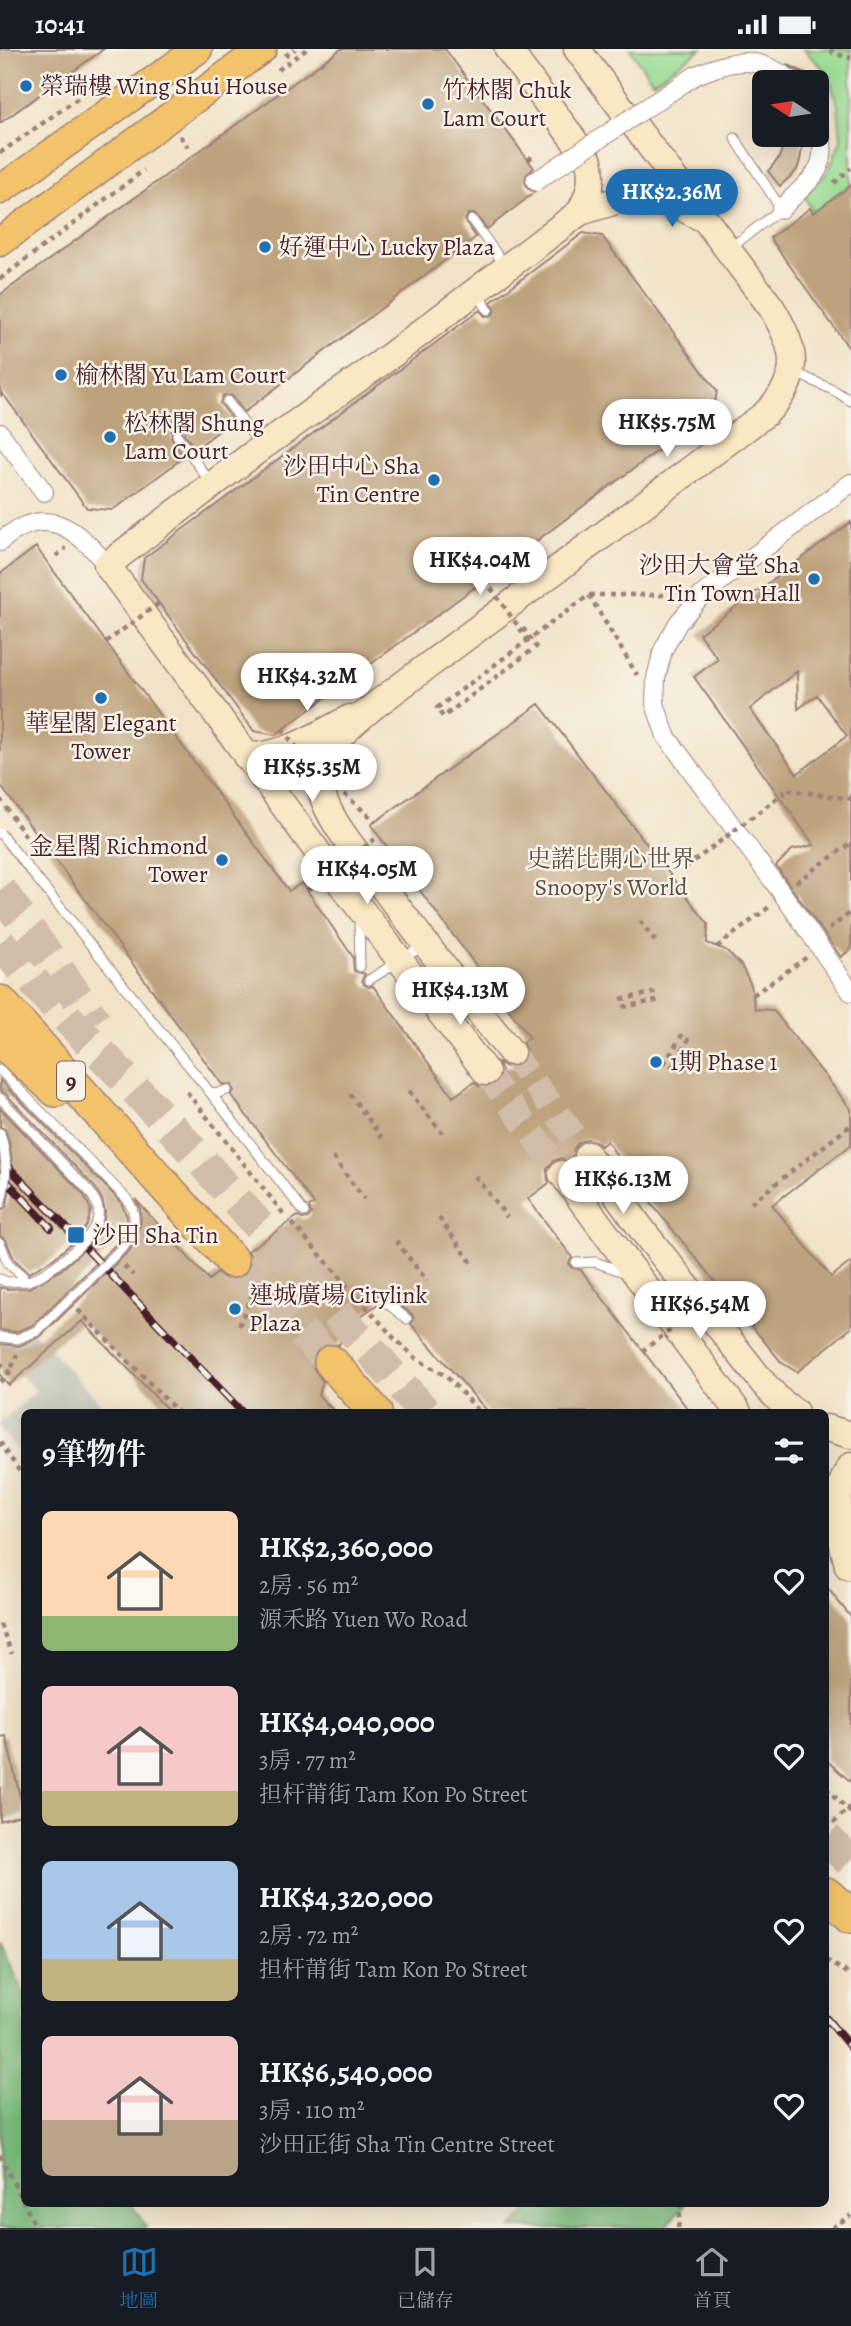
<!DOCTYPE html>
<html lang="zh-TW">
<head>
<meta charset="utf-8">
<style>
	body { margin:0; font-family:Alegreya,"Noto Serif TC",serif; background:#242831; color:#f1f3f6; height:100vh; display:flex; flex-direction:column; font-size:26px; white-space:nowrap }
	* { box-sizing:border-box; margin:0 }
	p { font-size:23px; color:#9ea1a6 }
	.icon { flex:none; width:38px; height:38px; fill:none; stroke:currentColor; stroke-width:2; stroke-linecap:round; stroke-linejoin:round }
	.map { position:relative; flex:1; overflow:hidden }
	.drawer { position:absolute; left:21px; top:1360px; width:808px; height:798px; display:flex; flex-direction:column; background:#171b24; border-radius:10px; box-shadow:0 7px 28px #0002 }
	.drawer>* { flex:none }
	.needle { width:46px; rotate:282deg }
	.tools { position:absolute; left:752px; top:21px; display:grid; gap:14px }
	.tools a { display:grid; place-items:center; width:77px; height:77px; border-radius:10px; background:#171b24; box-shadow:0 7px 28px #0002; font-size:35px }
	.price { position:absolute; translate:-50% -60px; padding:0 16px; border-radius:24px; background:#fff; color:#222; font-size:23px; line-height:46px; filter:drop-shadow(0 2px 4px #0008) }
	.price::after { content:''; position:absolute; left:50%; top:42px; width:21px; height:16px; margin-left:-10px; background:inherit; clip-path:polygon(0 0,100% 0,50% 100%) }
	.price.current { background:#1f6fb2; color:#fff }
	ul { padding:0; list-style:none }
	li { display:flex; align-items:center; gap:21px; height:175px; padding:0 21px }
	li span { display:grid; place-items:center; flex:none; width:196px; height:140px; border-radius:10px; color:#555 }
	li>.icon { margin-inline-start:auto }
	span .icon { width:84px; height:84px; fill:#fffc; stroke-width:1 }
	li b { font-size:30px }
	h2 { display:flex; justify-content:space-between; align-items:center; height:84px; padding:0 21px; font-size:30px }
	.status { display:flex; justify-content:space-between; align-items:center; height:49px; padding:0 35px; background:#171b24; direction:ltr }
	.status svg { height:19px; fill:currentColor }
	.tab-bar { display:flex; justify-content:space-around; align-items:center; height:98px; border-top:2px solid #363941; background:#171b24; font-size:19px; color:#9ea1a6 }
	.tab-bar a { display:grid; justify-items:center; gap:4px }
	.tab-bar .current { color:#1f6fb2 }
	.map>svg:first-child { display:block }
</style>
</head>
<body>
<div class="status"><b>10:41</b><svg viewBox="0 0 49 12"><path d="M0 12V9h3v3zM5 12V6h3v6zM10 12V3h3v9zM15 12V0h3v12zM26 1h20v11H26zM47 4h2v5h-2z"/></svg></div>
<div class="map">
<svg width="851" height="2179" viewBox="0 0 851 2179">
	<rect width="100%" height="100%" fill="#f7f3e8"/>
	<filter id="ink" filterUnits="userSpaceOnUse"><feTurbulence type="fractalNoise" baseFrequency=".0143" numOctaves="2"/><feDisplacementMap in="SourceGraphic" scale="14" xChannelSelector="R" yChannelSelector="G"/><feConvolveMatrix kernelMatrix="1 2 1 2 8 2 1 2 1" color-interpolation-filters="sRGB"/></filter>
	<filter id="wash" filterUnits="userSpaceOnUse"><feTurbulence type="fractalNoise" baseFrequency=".00686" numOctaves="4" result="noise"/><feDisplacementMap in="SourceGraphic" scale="28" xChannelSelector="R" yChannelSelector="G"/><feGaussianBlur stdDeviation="1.57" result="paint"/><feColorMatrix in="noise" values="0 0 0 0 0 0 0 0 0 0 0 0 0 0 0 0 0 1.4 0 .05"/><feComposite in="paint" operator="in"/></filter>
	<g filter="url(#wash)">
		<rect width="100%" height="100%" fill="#f2e3c8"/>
		<!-- industrial -->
		<path fill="#c3c6b9" d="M0,1248l109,115h-85v47l-24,-31v-5l36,-32 -36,-37z"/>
		<!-- green -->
		<path fill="#99db92" stroke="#727d5e" stroke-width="2" d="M630,0h71l-48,33z
			M803,0h48v143l-4,-4 -34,25 -9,-18 24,-23 13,-32 -3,-35 -11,-33z"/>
		<!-- forest -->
		<path fill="#7abb7c" stroke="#626d54" stroke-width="2" d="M0,1893l24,52v209h107l15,25h-146z
			M535,2154h152l-23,25h-152z"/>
		<g id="blocks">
			<!-- building -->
			<path fill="#bea27d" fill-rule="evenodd" d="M0,0h104l-104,74z
				M341,0h104l89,119 -8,7 -1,6 2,7 8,4 -48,37 -12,-15h-7l-3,7 11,16 -232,175 -12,-16 -9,-1 -3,8 13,17 -38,29 -14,-20 -9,1 -1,8 13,19 -64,48 -9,5 -24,-2 -87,-118v-95z
				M786,15l39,18h-20l-4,-9z
				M784,86h20l-4,25 -3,10 -17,16 -12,-15 11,-13 5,-15z
				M851,136v166l-81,-113 40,-30 3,5z
				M583,184l19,3 115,155 -3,18 -186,138 -5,-2 -4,2 -2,9 -242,179 -21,-4 -113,-152 3,-21 336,-248 5,6h7l3,-7 -4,-7z
				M851,473v427l-10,8 -65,-91 16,-16 22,-5 -120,-168 24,-18 -19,-25zM797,622l1,38 19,-14 30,41 -50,38 -47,-65z
				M36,498l253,344 13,-8 51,74 1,14 11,3 -3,6 2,4 5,3 4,-1 80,111 21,-15 5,4 8,2 9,-4 4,-5 2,-8 -4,-9 8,5 7,1 7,-3 6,-8v-8l-3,-7 7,-4 -159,-213 168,-121 169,220 -1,19 19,7 15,15 10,20 4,24 18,1 78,99v36l-79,60 59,72 20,-15v66l-54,44 -15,-9 -141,-172 -34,-50 -6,5 -6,-5 -8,-2 -8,3 -5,6 -2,8 3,8 -14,-6 -8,3 -6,7v8l2,7 -21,16 44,58 -3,6 2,4 10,3 109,142h-202l-77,-88 3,-5 -2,-5 -29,-21 -6,3 1,8 -30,21 -9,20 -12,-2 -9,5 -5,7 -1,11 11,16 -5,13 17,17h-165l-88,-91 -73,64 -9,-10v-31l19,2 22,-10 89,-86 11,-28 -1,-13 -5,-10 74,81 8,-7 10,6 8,1 9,-4 6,-10 1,-8 -3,-7 50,-35 4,3 6,-1 3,-4 -2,-7 5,-3 -83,-109 3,-4 -2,-6 -10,-1 -222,-299v-211z
				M0,1031l121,122 6,15 -1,8 -7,16 -86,84 -17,7 -16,-2v-43l7,2 22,-1 32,-18 31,-28 11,-18 2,-12 -3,-13 -7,-12 -90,-94 -5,-2z
				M0,1059l84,87 7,15 -4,15 -14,17 -20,17 -24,14 -15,-14 -8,-19 -6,-4v-25l7,-5 6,-37 -4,-28 -4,-12 -5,-2z
				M826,1537l25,31v165l-25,-22z
				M6,1687l18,78 -24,7v-84z"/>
		</g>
	</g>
	<g filter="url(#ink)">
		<use href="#blocks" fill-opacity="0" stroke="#9e817a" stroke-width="2"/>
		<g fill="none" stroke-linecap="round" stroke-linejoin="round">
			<!-- secondary-tunnel -->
			<path stroke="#d0bca9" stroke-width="26" stroke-dasharray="26 13" stroke-linecap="butt" d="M511,1003l77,103
				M486,1023l76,102"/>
			<!-- highway-tunnel -->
			<path stroke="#d0bca9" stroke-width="33" stroke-dasharray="33 17" stroke-linecap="butt" d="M0,841l96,133
				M0,894l47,54 124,130 254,285
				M232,1212l99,101
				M826,1789l25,24"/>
			<!-- lane casing -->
			<g stroke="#9e817a" stroke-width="11">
				<path id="lane" d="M472,171l34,47
					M729,200l52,-40 -46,-71
					M478,245l10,16
					M794,323l41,19 16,10
					M227,352l34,45
					M177,386l33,47
					M523,503l9,13 16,3
					M359,871l1,47
					M369,931l55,-35
					M0,1021l126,128
					M209,1042l95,121
					M211,1043l4,2 12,-4
					M0,1049l89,93
					M0,1194l8,20 20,18
					M576,1214l19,-1 32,11
					M0,1230l7,3 21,-1
					M383,1251l24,19"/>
			</g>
			<!-- street casing -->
			<g stroke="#9e817a" stroke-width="20">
				<path id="street" d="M781,160c28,-30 53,-39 36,-87
					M0,384l44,59
					M851,434l-149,112 -24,28 -15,27 -7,28 -1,26 11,32 118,160 67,96
					M0,493c45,-40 76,-14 107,23"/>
			</g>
			<!-- secondary casing -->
			<g stroke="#9e817a" stroke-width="29">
				<path id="secondary" d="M580,163l46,-14 34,-2 40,21
					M246,707c38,1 71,-21 104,-38
					M511,1003c-46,-57 -91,-114 -135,-174 -18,-25 -54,-64 -56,-96 -1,-33 31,-57 54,-76l391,-292c38,-37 32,-64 6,-107l-194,-258
					M486,1023l-147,-191 -232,-316 155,-118 120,-85 198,-150c9,-17 14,-31 9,-51l-81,-112
					M588,1106l55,76 121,153 16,17 15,11
					M562,1125l176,238
					M826,1379l25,7
					M848,1517c-8,-35 -19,-68 3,-100"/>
			</g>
			<!-- primary casing -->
			<g stroke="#9e817a" stroke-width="31">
				<path id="primary" d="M0,141l198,-141
					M0,193l262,-193"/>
			</g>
			<!-- highway casing -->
			<g stroke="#9e817a" stroke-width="36">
				<path id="highway" d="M0,953l232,259
					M0,991l56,50
					M331,1313l44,50
					M826,1845l25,22"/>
			</g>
			<!-- path -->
			<path stroke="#9e817a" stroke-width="4.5" stroke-dasharray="5 5" stroke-linecap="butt" d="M831,0l2,4 18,5
				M285,7l10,-7
				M278,21l29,-21
				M180,87l8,11
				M0,104l97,-68
				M528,111l6,-5
				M834,134l17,-15
				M0,230l144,-109
				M0,346l3,-1
				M56,507l10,-8
				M589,546l48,80
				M589,546h90
				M523,579l13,19 -93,70 -6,-9 91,-68
				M788,741l63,9
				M0,750l35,51
				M796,833l55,-39
				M640,872l16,21
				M829,880l22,-17
				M717,898l52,-40
				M753,946l54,-38
				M621,950l38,-7
				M623,958l37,-7
				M664,1015l20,-32
				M671,1019l20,-33
				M409,1042l33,42
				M187,1043l99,125
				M350,1045l32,44
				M333,1108l31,42
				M475,1127l32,41
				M751,1154l100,-78
				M439,1169l33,45
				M292,1174l102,115 23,21 29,17 34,36
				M146,1186l14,14
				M396,1192l31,40
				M124,1217l9,9
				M78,1261l100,102
				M239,1277l14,-34
				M0,1314l10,10 7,-19
				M0,1333l10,-9
				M0,1393l24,36
				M0,1575l12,30
				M826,1739l25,25
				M826,1911l25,15
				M0,2106l36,73
				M678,2179l3,-25
				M832,2179l19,-13"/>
			<!-- lane -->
			<use href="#lane" stroke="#fff" stroke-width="9"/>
			<!-- street -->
			<use href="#street" stroke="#fff" stroke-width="18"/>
			<!-- secondary -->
			<use href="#secondary" stroke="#fae7c3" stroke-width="26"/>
			<!-- primary -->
			<use href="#primary" stroke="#f2c36a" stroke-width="28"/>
			<!-- highway -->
			<use href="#highway" stroke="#f2c36a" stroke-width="33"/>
			<!-- rail casing -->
			<g stroke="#4a1f2b" stroke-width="8">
				<path id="rail" d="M0,1109l242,254
					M0,1125l51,54
					M826,1969l25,30"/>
			</g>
			<!-- rail -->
			<use href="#rail" stroke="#f7f3e8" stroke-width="5" stroke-dasharray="16" stroke-linecap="butt"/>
			<!-- lane-bridge casing -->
			<g stroke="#9e817a" stroke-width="11" stroke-linecap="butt">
				<path id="lane-bridge" d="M0,784l209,258
					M0,1085c8,23 7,47 0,70
					M28,1232c19,-6 64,-41 69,-60 4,-12 -1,-20 -8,-30
					M0,1288l17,2 20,-8 88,-86c10,-17 14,-30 1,-47"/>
			</g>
			<!-- street-bridge casing -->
			<g stroke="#9e817a" stroke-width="20" stroke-linecap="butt">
				<path id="street-bridge" d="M536,132l160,-106c43,-17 59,-20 98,7"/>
			</g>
			<!-- path-bridge -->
			<path stroke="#9e817a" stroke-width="4.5" stroke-dasharray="5 5" stroke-linecap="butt" d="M485,531l43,60 61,-45
				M106,593l53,-39
				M282,680l27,34 67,59
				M686,818l102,-77
				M307,841l72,-54
				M642,1302l82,-60
				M826,1781l25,-24"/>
			<!-- lane-bridge -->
			<use href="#lane-bridge" stroke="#fff" stroke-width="9"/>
			<!-- street-bridge -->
			<use href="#street-bridge" stroke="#fff" stroke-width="18"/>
		</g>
	</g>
	<!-- markers -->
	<g fill="#1f6fb2" stroke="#f7f3e8" stroke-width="2.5">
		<circle cx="26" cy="37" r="7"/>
		<circle cx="428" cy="55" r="7"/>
		<circle cx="265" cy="198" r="7"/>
		<circle cx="61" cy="326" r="7"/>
		<circle cx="110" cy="388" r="7"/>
		<circle cx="434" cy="431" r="7"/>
		<circle cx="814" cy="530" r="7"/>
		<circle cx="101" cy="649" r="7"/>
		<circle cx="222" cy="811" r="7"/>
		<circle cx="656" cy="1013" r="7"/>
		<rect x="67" y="1177" width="18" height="18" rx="3.5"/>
		<circle cx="235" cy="1260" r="7"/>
	</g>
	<g text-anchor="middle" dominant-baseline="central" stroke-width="5" stroke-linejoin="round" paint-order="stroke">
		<!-- shield labels -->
		<rect fill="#f7f3e8" stroke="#7e5f64" stroke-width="2" x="57" y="1012.5" width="28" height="39" rx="5"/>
		<g font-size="23" font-weight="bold" fill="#4a1f2b">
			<text x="71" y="1032">9</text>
		</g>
		<!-- poi labels -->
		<g font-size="24" fill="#4a1f2b" stroke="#f7f3e8" text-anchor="start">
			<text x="40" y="37">榮瑞樓 Wing Shui House</text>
			<text x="442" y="41">竹林閣 Chuk<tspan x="442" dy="28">Lam Court</tspan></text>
			<text x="279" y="198">好運中心 Lucky Plaza</text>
			<text x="75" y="326">榆林閣 Yu Lam Court</text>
			<text x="124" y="374">松林閣 Shung<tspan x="124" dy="28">Lam Court</tspan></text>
			<text x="420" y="417" text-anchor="end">沙田中心 Sha<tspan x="420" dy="28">Tin Centre</tspan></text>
			<text x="800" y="516" text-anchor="end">沙田大會堂 Sha<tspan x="800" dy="28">Tin Town Hall</tspan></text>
			<text x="101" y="674" text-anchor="middle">華星閣 Elegant<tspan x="101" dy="28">Tower</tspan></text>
			<text x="208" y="797" text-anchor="end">金星閣 Richmond<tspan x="208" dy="28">Tower</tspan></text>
			<text x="670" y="1013">1期 Phase 1</text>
			<text x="92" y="1186">沙田 Sha Tin</text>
			<text x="249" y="1246">連城廣場 Citylink<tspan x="249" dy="28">Plaza</tspan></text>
		</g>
		<!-- park labels -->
		<g font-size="24" fill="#5e4e45" stroke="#f7f3e8">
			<text x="611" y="810">史諾比開心世界<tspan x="611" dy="28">Snoopy's World</tspan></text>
		</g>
	</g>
</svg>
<div class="tools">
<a><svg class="needle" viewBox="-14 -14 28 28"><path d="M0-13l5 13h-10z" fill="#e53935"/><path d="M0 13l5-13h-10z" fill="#9ea1a6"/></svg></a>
</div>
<b class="price current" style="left:672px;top:180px">HK$2.36M</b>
<b class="price" style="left:667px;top:410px">HK$5.75M</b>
<b class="price" style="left:480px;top:548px">HK$4.04M</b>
<b class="price" style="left:307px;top:664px">HK$4.32M</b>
<b class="price" style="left:312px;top:755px">HK$5.35M</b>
<b class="price" style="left:367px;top:857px">HK$4.05M</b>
<b class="price" style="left:460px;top:978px">HK$4.13M</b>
<b class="price" style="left:623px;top:1167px">HK$6.13M</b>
<b class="price" style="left:700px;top:1292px">HK$6.54M</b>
<section class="drawer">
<h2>9筆物件<svg class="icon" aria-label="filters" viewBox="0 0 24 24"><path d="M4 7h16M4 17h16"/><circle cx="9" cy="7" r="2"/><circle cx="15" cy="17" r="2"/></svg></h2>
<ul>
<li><span style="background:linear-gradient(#ffd9b3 75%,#8fb573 0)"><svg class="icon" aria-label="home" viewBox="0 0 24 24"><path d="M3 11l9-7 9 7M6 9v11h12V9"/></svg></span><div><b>HK$2,360,000</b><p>2房 · 56 m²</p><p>源禾路 Yuen Wo Road</p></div><svg class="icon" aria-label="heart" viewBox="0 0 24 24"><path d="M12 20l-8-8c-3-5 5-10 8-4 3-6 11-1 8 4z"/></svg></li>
<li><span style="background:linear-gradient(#f6c9c9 75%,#c2b280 0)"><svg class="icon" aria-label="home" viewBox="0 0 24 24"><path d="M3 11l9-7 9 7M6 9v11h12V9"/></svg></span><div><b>HK$4,040,000</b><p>3房 · 77 m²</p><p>担杆莆街 Tam Kon Po Street</p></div><svg class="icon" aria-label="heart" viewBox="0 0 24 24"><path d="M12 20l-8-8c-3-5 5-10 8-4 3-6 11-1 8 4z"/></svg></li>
<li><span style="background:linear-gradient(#a9c7e8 70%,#c2b280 0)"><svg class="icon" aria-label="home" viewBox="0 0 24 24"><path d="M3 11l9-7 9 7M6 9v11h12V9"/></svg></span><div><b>HK$4,320,000</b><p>2房 · 72 m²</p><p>担杆莆街 Tam Kon Po Street</p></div><svg class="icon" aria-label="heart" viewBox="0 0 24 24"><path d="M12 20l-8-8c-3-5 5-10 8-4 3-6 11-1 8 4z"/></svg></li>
<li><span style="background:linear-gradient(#f6c9c9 60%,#b9a48a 0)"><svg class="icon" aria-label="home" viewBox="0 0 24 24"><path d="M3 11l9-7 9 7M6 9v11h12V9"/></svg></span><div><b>HK$6,540,000</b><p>3房 · 110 m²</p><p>沙田正街 Sha Tin Centre Street</p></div><svg class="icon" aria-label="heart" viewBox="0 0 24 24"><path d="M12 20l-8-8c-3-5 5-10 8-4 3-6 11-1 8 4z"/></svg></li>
</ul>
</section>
</div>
<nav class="tab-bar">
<a class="current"><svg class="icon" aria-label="map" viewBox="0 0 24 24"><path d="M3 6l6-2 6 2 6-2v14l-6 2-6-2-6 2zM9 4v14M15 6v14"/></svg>地圖</a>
<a><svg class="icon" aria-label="saved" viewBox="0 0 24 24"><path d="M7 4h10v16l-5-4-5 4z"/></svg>已儲存</a>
<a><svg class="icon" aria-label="home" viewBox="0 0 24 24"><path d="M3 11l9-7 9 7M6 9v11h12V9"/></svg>首頁</a>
</nav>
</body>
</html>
